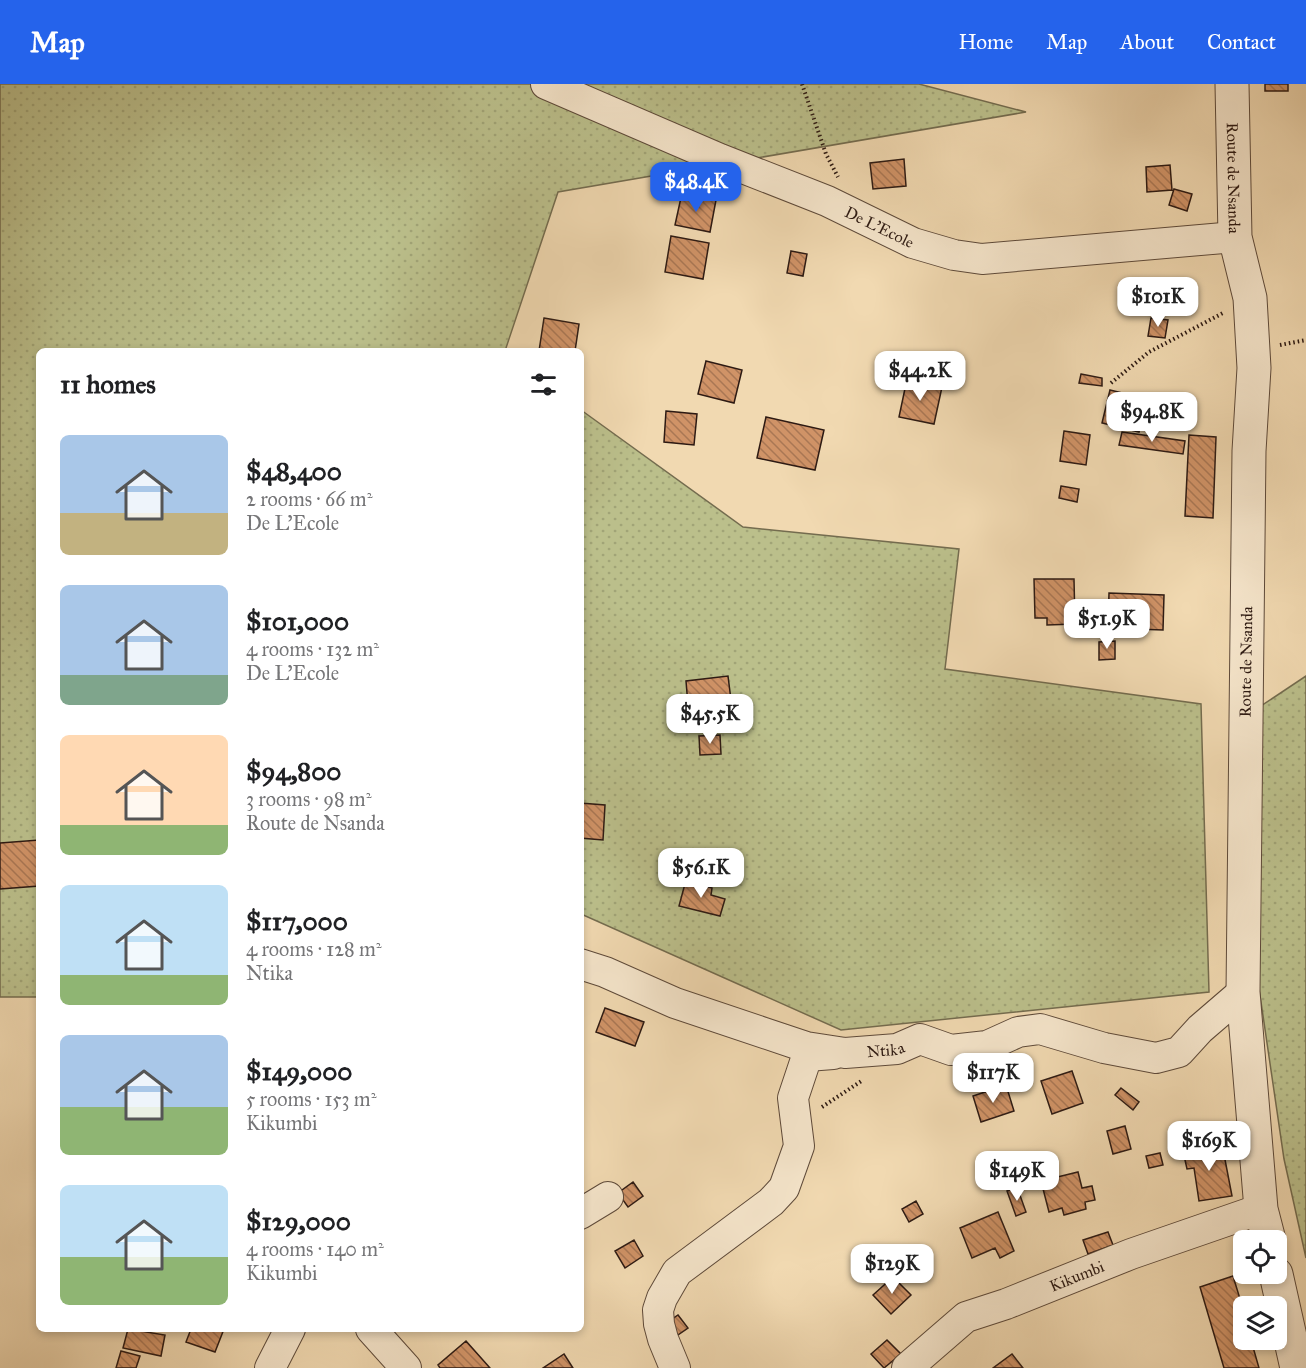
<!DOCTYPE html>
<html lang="en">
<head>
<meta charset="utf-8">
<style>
	body { margin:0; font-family:"IM FELL Great Primer",serif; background:#f6f6f6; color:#202124; height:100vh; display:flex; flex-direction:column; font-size:22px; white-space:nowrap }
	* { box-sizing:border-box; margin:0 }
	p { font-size:20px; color:#757577 }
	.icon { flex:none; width:33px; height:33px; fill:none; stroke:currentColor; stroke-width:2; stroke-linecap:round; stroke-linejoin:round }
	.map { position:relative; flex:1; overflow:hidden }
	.details { position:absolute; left:36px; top:264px; width:548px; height:984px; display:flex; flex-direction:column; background:#fff; border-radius:9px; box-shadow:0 3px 9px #0003 }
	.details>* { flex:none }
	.fabs { position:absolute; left:1233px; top:1146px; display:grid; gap:12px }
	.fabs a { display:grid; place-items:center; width:54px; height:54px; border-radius:9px; background:#fff; box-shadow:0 3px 9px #0003; font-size:30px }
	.price { position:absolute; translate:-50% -51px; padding:0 14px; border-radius:12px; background:#fff; color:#222; font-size:20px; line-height:39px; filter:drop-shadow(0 2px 3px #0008) }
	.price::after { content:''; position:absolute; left:50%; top:36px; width:18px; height:14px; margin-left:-9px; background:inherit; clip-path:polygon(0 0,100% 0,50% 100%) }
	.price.current { background:#2563eb; color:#fff }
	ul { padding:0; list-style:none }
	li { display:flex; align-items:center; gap:18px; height:150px; padding:0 24px }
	li span { display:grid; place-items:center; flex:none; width:168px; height:120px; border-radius:9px; color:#555 }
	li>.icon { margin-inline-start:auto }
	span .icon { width:72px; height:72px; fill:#fffc; stroke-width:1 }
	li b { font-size:26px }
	h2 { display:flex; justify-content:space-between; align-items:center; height:72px; padding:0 24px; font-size:26px }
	header { display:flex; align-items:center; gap:36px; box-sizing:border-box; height:84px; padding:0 30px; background:#2563eb; color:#fff }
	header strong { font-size:28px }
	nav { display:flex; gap:33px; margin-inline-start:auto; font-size:21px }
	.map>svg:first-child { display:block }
</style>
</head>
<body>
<header>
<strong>Map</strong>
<nav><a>Home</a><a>Map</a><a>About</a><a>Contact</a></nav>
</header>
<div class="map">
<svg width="1306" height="1284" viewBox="0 0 1306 1284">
	<defs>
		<pattern id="grass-dots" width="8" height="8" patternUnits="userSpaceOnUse" patternTransform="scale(1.5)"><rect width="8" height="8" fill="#bbbf8b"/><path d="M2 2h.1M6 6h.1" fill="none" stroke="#a1a477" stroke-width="1.8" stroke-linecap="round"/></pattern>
		<pattern id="building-back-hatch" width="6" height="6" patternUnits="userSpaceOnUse" patternTransform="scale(1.5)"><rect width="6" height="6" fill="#d09367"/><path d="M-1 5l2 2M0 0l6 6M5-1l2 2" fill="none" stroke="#a97754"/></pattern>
	</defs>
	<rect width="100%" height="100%" fill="#f1d9b1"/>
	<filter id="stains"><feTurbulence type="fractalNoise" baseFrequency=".00333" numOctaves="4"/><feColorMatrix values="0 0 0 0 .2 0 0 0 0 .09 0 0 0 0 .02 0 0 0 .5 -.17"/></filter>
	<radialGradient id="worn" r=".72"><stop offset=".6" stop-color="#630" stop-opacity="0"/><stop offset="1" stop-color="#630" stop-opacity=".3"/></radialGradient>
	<!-- grass -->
	<path fill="url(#grass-dots)" stroke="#746c4f" stroke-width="1.5" d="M0,0h919l107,28 -468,80 -53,159h-466v646h-39z
		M581,326l162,117 216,22 -14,120 256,35 8,288 -368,38 -260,-116z
		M1306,592v582l-22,-99 -29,-198 6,-255z"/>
	<!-- building -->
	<path fill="url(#building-back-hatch)" stroke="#2d1a13" stroke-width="1.5" d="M1265,0h23v7h-23z
		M904,75l2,27 -33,3 -3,-26z
		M1170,81l2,25 -25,2 -1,-25z
		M1174,105l18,5 -5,17 -18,-6z
		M682,109l34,7 -6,32 -35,-7z
		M671,152l38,7 -6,36 -38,-7z
		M791,167l16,3 -4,22 -16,-3z
		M544,234l35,6 -4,27h-36z
		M1151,234l17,2 -3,18 -17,-2z
		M706,277l36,9 -8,33 -36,-9z
		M1081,290l21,4v8l-23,-3z
		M907,295l35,8 -8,37 -35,-7z
		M1110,306l37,9 -8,33 -37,-9z
		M666,327l31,3 -3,31 -30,-3z
		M766,333l58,13 -9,40 -58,-12z
		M1064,347l26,4 -4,30 -26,-4z
		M1122,348l63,9 -2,13 -64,-9z
		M1189,351l27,2 -3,81 -28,-2z
		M1061,402l18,3 -2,13 -18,-4z
		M1034,495h40l1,45 -28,1v-7h-12z
		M1109,509l55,2 -1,35 -55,-2z
		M1115,557v18l-16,1v-18z
		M728,592l3,24 -43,5 -2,-24z
		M720,651l1,19 -21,1 -1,-19z
		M580,719l25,2 -2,35 -23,-2z
		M39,756v46l-39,3v-46z
		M686,796l26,8 -1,7 14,4 -5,17 -41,-10z
		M605,924l39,14 -9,24 -39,-14z
		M1072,987l11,32 -31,11 -11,-33z
		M1006,1001l8,26 -33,11 -8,-26z
		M1121,1004l18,14 -6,8 -18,-15z
		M1125,1042l6,23 -18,5 -6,-23z
		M1222,1060l10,52 -33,5 -5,-33 -7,1 -4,-18z
		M1160,1069l3,12 -14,3 -3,-12z
		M1078,1088l4,16 10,-2 3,14 -10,2 1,7 -22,6 -2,-7 -13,4 -8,-31z
		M633,1098l10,14 -15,11 -10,-14z
		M1017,1103l9,25 -10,4 -9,-25z
		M916,1117l7,13 -14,8 -7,-13z
		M998,1128l16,39 -14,7 -5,-10 -23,10 -12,-30z
		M1108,1148l5,13 -25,9 -5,-14z
		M634,1156l9,16 -18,12 -10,-17z
		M1233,1192l11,36v28h7l8,28h-35l-24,-81z
		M893,1193l18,18 -20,19 -18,-19z
		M678,1231l10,13 -16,11 -10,-13z
		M128,1245l37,6 -4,21 -38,-8z
		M191,1245h33l-9,23 -29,-10z
		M887,1256l14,14 -17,14 -13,-14z
		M466,1257l24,27h-50l-2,-3z
		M121,1267l19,5 -4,12h-20z
		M564,1270l9,14h-30z
		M1012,1270l11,14h-30z"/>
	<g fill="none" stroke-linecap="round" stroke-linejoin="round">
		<!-- minor casing -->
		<g stroke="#5e4a3a" stroke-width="32">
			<g id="minor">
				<path id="s1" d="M546,0l174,75 107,42 86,42 41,12 28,4 253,-22"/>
				<path id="s2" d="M580,880l25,8 70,31 131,44 39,6 52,-4 23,-10 31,11 36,-4 31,-14 22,-3 64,19 52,10 23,-6 21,-23 43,-37"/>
				<path d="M580,1130l28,-17"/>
				<path d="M371,1245l35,39"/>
				<path d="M270,1284l20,-39"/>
				<path d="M675,1284l-12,-29 -4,-15 -1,-14 4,-12 15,-26 94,-70 13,-14 15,-42 -6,-48 14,-42 26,-2"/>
				<path id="s3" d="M907,1284l59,-51 40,-13 125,-50 130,-45"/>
			</g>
		</g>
		<!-- tertiary casing -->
		<g stroke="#5e4a3a" stroke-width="35">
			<g id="tertiary">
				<path id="s4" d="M1232,0l3,153 15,61 4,70 -5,83 -6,541 18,217 8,31"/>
				<path d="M1276,1190l21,94"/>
			</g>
		</g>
		<!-- path -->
		<path stroke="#2d1a13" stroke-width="4" stroke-dasharray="1.5 3" stroke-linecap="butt" d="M802,0l24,70 12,23
			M1280,261l26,-5
			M1111,299l38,-31 74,-39
			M822,1023l41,-27"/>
		<!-- minor -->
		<use href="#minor" stroke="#f6e6cc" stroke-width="30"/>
		<!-- tertiary -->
		<use href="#tertiary" stroke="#f6e6cc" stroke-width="33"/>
	</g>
	<g text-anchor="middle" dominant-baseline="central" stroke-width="4.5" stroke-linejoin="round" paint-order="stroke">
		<!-- street labels -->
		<g font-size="16" fill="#2d1a13" stroke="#f6e6cc">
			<text stroke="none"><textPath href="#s4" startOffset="94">Route de Nsanda</textPath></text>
			<text stroke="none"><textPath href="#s1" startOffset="363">De L'Ecole</textPath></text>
			<text transform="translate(1246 578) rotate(-89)">Route de Nsanda</text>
			<text stroke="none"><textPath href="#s2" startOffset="321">Ntika</textPath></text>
			<text stroke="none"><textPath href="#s3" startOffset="196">Kikumbi</textPath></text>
		</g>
	</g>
	<rect width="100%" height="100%" filter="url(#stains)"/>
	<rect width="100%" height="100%" fill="url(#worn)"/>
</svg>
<div class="fabs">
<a><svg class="icon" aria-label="locate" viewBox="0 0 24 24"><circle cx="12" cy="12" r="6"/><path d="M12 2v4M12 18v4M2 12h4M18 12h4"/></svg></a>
<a><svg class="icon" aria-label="layers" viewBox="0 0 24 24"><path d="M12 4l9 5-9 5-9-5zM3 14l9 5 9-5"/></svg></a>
</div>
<b class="price current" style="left:696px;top:129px">$48.4K</b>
<b class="price" style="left:1158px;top:244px">$101K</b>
<b class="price" style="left:920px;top:318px">$44.2K</b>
<b class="price" style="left:1152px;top:359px">$94.8K</b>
<b class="price" style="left:1107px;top:566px">$51.9K</b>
<b class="price" style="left:710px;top:661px">$45.5K</b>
<b class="price" style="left:701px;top:815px">$56.1K</b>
<b class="price" style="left:993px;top:1020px">$117K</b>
<b class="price" style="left:1209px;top:1088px">$169K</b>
<b class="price" style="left:1017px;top:1118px">$149K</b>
<b class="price" style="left:892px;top:1211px">$129K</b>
<section class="details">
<h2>11 homes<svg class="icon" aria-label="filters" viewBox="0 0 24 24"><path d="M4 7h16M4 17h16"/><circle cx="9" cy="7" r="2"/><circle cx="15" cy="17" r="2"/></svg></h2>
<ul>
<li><span style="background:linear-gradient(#a9c7e8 65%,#c2b280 0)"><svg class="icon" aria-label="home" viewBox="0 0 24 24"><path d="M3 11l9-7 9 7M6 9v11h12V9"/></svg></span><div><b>$48,400</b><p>2 rooms · 66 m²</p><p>De L'Ecole</p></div></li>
<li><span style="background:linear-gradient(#a9c7e8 75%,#7fa58c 0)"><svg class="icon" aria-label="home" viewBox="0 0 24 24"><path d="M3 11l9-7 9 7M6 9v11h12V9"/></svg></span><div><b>$101,000</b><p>4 rooms · 132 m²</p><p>De L'Ecole</p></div></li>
<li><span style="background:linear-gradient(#ffd9b3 75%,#8fb573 0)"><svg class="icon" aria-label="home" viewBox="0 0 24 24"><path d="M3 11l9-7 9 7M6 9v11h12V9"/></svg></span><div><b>$94,800</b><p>3 rooms · 98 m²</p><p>Route de Nsanda</p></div></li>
<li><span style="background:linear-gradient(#bfe0f5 75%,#8fb573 0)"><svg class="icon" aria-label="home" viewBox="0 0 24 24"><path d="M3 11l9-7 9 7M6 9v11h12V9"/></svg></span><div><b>$117,000</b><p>4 rooms · 128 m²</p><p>Ntika</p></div></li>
<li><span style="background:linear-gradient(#a9c7e8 60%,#8fb573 0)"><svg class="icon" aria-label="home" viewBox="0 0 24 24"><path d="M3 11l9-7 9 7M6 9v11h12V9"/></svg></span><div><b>$149,000</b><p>5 rooms · 153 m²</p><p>Kikumbi</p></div></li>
<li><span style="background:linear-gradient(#bfe0f5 60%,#8fb573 0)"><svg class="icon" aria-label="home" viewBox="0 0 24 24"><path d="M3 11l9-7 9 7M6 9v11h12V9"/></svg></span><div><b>$129,000</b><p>4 rooms · 140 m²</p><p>Kikumbi</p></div></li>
</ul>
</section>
</div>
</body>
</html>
